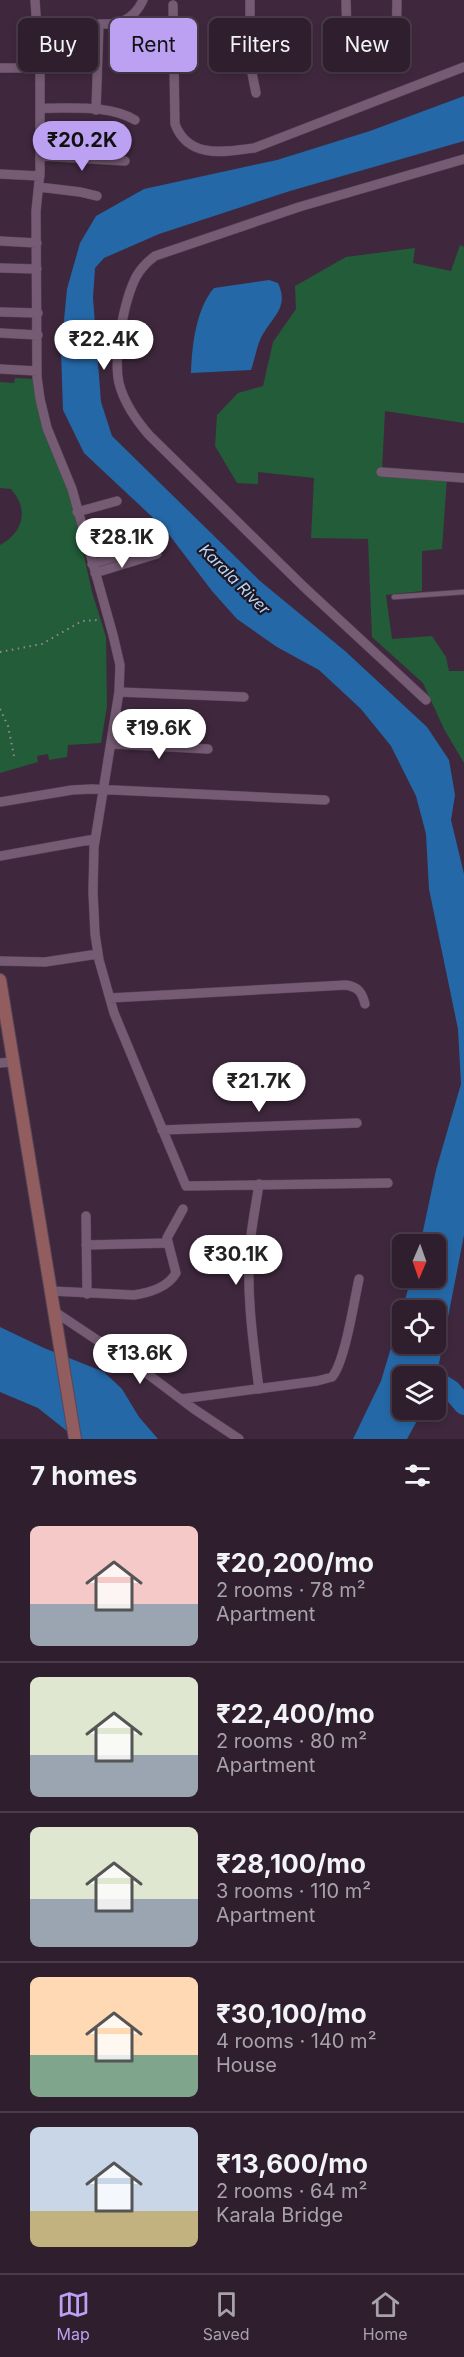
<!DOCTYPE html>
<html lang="en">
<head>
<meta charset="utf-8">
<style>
	body { margin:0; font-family:Inter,sans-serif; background:#3b2b3a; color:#f1f3f6; height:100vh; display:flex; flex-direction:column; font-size:22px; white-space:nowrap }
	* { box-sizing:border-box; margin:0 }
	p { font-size:20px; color:#a7a2aa }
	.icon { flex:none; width:33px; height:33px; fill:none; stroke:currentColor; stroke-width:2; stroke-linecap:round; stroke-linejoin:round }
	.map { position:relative; height:1439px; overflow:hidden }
	.drawer { display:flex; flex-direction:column; background:#2f1e2e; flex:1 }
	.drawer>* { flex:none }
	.banner { position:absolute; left:18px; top:18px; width:429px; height:54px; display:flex; gap:12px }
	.needle { width:39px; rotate:182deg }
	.fabs { position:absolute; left:392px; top:1234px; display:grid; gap:12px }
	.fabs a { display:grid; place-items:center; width:54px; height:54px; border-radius:9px; background:#2f1e2e; box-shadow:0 3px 9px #0003,0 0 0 2px #4a3c4a; font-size:30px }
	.price { position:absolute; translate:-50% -51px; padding:0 14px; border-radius:21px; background:#fff; color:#222; font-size:20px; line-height:39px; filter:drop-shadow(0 2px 3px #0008) }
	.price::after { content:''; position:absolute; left:50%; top:36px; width:18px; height:14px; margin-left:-9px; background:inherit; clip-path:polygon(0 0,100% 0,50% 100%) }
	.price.selected { background:#bca0f2; color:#111 }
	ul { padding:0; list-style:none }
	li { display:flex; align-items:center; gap:18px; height:150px; padding:0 30px }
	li+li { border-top:2px solid #4a3c4a }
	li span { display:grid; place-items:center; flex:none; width:168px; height:120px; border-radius:9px; color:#555 }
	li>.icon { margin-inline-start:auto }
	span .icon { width:72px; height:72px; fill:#fffc; stroke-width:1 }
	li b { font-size:26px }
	h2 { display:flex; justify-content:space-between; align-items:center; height:72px; padding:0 30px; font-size:26px }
	.tag { padding:0 21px; border-radius:9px; background:#2f1e2e; box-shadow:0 3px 9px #0003,0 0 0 2px #4a3c4a; font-size:21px; line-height:54px }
	.tag.selected { background:#bca0f2; color:#111 }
	.dock { display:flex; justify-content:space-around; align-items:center; height:84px; border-top:2px solid #4a3c4a; background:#2f1e2e; font-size:16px; color:#a7a2aa }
	.dock a { display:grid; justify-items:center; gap:3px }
	.dock .selected { color:#bca0f2 }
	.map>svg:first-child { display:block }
</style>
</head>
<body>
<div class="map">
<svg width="464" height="1439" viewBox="0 0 464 1439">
	<rect width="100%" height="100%" fill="#3f283d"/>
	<!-- green -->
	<path fill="#225c39" d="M460,245l4,2v176l-79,-12 -3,59 65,7 -5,72 -20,2v40l-36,4 6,44 40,-3 14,21 3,14h15v92l-20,-34 -21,-46 -51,-46 -4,-98 -57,-1 3,-60 -56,-6v12l-21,-1 -22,-37 2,-31 21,-22 25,-7 10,-44 23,-33 -1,-23 51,-29 69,-9 -2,15 38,8z
		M15,378l19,1 36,112 22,101 14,45 1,69 -6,37 -33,2 -1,12 -18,3 -1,-6 -11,2 1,6 -38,11v-228c24,-13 29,-36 11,-56l-11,-1v-106l14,1z"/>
	<!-- water -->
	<path fill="#2568a8" d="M464,96v45l-174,50 -131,43 -55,24 -9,10 -2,30 8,104 11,34 148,145 85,70 82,76 22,33 6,35 -4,25 13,54v361l-29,149v-7h-33v33h21l-16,29h-54l28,-58 21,-70v33h33v-33h-33l9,-33h24v-33h-15l16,-75 25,-86 -3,-55 -29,-140 -3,-55 -10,-38 -25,-50 -30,-37 -42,-39 -42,-23 -40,-28 -25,-28 -48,-63 -80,-75 -21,-43 -2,-59 6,-62 13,-46 16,-27 48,-27 133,-29 93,-29z
		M269,280l9,3c11,24 -4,32 -15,51 -6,10 -8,25 -12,36l-60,3c1,-28 5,-64 23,-85z
		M0,1327l44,21 60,24 18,17 17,28 19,22h-81l-39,-31 -38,-16z"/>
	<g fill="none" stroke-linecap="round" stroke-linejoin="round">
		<!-- river -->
		<path stroke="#2568a8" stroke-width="20" d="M435,1380l16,10 13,15"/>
		<!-- service casing -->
		<g stroke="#594557" stroke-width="6">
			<path id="service" d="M394,597l70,-5"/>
		</g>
		<!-- minor casing -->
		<g stroke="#594557" stroke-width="10">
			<path id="minor" d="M35,0l5,75v97l-4,39 1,166 3,22 7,29 25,61 41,146 7,30 -1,27 -25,155 -1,45 2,42 4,26 15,53 72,173 202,-3
				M250,0v63l6,30
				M346,0l1,39
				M173,5l2,119c13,35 49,28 79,24l210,-81
				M396,54l1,-54
				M0,68h40
				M40,108c30,1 68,-4 95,12
				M96,110l3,-86c20,1 35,-4 44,-24
				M40,156l85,5
				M0,174l40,2
				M39,187l41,5 17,4
				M0,241l37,2
				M0,268l37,1
				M0,312l38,1
				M0,333l38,2
				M0,369l37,2
				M381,472l83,6
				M77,512l40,-11
				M92,564l51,-16
				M95,573l62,-19
				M119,692l125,5
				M426,700l-122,-113 -155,-152c-13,-15 -25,-32 -30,-52 -6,-26 5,-82 17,-106 5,-9 11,-15 19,-21l144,-49 165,-48
				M112,744l96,5
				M0,802l72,-12 20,-1 233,11
				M0,856l95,-17
				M0,961l45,1 53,-8
				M110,998l236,-13c12,2 16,7 19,19
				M0,1063l12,-1
				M162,1130l195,-7
				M86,1216l1,78
				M86,1245l81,-2
				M51,1291l83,4c15,-2 34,-8 42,-22l-9,-35 16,-29
				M55,1312l90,60 49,37 45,30
				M259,1389c-6,-48 -13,-96 -9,-145 2,-20 6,-40 9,-60
				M181,1399l136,-18 15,-4c13,-15 22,-76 27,-98"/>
		</g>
		<!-- secondary casing -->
		<g stroke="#594557" stroke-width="14">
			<path id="secondary" d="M0,980l75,459"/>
		</g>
		<!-- path -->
		<path stroke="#9a8698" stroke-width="2" stroke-dasharray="1.5 4.5" stroke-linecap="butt" d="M0,652l42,-8 40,-23 16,-1
			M0,709l8,17 6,30"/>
		<!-- service -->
		<use href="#service" stroke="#755b73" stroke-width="4.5"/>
		<!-- minor -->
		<use href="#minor" stroke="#755b73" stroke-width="9"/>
		<!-- secondary -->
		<use href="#secondary" stroke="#915d5f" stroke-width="12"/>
	</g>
	<g text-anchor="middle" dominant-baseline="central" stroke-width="4.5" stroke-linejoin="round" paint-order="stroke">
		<!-- water labels -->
		<g font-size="16" font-style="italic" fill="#b5d6f9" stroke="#1f151f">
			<text transform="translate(235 579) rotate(45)">Karala River</text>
		</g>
	</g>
</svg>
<div class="fabs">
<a><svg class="needle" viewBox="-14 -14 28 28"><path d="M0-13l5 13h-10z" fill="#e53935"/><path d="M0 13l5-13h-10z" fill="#a7a2aa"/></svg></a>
<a><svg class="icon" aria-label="locate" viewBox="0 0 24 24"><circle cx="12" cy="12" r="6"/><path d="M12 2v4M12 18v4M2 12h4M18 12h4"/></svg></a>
<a><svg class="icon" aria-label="layers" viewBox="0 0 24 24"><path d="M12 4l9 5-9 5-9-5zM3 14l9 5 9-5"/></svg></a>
</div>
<b class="price selected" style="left:82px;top:172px">₹20.2K</b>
<b class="price" style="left:104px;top:371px">₹22.4K</b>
<b class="price" style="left:122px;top:569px">₹28.1K</b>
<b class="price" style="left:159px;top:760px">₹19.6K</b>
<b class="price" style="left:259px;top:1113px">₹21.7K</b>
<b class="price" style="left:236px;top:1286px">₹30.1K</b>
<b class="price" style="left:140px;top:1385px">₹13.6K</b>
<div class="banner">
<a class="tag">Buy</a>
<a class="tag selected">Rent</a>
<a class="tag">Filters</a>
<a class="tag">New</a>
</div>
</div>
<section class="drawer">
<h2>7 homes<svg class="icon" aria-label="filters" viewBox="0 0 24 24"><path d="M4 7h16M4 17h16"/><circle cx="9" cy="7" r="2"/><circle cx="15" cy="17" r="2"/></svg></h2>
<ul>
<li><span style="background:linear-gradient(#f6c9c9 65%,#9aa5b1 0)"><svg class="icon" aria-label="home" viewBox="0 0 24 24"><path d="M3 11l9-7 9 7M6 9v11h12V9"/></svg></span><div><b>₹20,200/mo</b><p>2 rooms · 78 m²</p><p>Apartment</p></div></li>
<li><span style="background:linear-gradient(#dfe7d0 65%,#9aa5b1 0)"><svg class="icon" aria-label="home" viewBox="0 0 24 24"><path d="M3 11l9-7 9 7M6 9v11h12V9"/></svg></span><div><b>₹22,400/mo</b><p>2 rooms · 80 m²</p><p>Apartment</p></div></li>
<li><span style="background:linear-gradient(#dfe7d0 60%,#9aa5b1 0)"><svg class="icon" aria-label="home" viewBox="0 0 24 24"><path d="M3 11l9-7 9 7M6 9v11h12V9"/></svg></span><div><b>₹28,100/mo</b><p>3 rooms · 110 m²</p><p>Apartment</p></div></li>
<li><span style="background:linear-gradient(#ffd9b3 65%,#7fa58c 0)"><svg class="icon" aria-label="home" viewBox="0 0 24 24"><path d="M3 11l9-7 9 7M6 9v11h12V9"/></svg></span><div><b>₹30,100/mo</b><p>4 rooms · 140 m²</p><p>House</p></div></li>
<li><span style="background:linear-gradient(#c9d6e8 70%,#c2b280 0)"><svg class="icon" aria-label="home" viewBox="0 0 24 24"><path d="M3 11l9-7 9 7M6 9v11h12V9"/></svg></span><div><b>₹13,600/mo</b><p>2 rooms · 64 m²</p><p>Karala Bridge</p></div></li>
</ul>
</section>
<nav class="dock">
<a class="selected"><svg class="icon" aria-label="map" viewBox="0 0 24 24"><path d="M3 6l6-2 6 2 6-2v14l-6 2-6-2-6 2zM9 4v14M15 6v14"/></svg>Map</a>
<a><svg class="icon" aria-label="saved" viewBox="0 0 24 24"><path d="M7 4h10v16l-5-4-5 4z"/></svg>Saved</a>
<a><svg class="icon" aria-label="home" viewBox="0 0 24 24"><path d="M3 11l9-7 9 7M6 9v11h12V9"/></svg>Home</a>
</nav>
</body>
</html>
